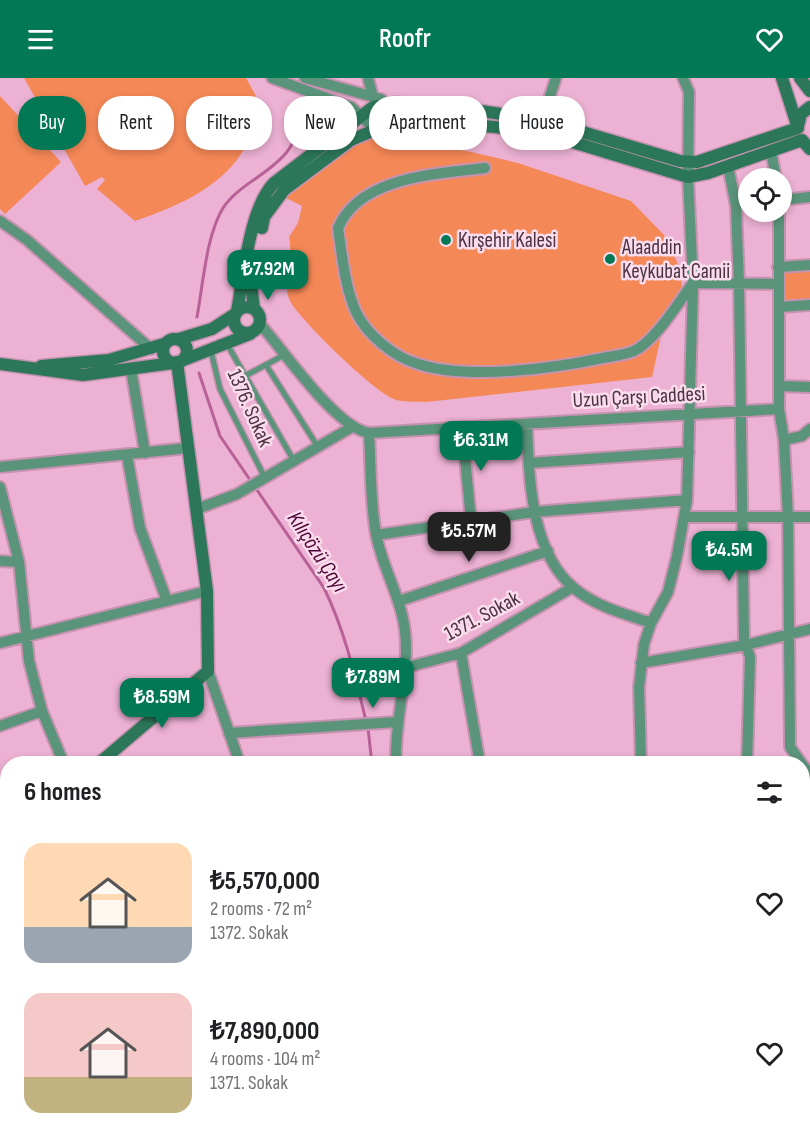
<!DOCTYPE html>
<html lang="en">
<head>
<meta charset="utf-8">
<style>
	body { margin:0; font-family:"Sofia Sans Condensed",sans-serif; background:#f6f6f6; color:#202124; height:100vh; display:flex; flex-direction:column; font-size:22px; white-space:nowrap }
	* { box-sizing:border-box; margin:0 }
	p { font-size:20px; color:#757577 }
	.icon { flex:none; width:33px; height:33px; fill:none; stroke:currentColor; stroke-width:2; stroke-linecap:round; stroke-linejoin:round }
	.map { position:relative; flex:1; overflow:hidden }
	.side { position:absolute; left:0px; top:678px; width:810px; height:386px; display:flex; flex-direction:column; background:#fff; border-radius:24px 24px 0 0; box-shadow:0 3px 9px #0003 }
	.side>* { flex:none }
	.guide { position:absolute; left:18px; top:18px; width:774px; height:54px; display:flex; gap:12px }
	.fabs { position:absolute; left:738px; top:90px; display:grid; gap:12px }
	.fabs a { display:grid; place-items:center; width:54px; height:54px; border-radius:50%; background:#fff; box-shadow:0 3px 9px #0003; font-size:30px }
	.price { position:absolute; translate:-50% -51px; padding:0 14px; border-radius:12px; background:#027855; color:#fff; font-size:20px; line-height:39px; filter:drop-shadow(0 2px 3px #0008) }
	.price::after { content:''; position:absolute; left:50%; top:36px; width:18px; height:14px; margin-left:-9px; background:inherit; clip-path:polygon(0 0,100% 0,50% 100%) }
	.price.active { background:#222; color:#fff }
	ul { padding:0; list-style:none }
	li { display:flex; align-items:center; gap:18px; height:150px; padding:0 24px }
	li span { display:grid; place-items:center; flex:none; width:168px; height:120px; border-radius:18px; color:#555 }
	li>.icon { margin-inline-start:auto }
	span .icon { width:72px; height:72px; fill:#fffc; stroke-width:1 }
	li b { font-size:26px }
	h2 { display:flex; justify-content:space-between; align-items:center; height:72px; padding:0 24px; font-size:26px }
	.pill { padding:0 21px; border-radius:24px; background:#fff; box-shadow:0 3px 9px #0003; font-size:21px; line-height:54px }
	.pill.active { background:#027855; color:#fff }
	header { display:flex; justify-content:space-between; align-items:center; height:78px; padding:0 24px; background:#027855; color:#fff; font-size:27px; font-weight:600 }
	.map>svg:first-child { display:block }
</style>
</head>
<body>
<header><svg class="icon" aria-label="menu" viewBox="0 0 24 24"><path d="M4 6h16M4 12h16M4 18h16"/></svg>Roofr<svg class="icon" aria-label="heart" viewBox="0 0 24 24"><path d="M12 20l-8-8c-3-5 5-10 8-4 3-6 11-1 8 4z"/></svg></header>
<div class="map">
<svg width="810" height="1063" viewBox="0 0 810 1063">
	<rect width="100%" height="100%" fill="#ecb1d3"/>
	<!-- green -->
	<path fill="#f58857" d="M24,0h222l10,18 -21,12 15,28c-17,47 -71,70 -115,85l-38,-32 8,-9 -3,-3 -17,9z
		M0,18l61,66 -56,52 -5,-5z
		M411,48l-1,18 57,7 51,12 113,38 33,34 16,33 2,18 -19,41 -11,50 -226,25c-10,-1 -23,1 -32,-3 -20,-7 -94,-79 -104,-98 -9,-18 4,-44 -1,-64l9,-14 4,-17 -18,-9 64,-50 28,-14z
		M810,187v40l-31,2 -1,-40z"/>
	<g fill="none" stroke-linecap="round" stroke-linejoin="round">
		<!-- stream -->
		<path stroke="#b86197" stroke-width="3" d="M197,239c6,-32 9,-81 26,-109 15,-23 45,-33 63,-55 10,-12 15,-31 20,-46
			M199,295l21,63 104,152c21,43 31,88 42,133
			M368,650l4,36
			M0,933h8
			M460,1063l1,-7"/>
		<!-- lane casing -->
		<g stroke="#c593b0" stroke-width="8">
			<path id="lane" d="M227,266l67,117
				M211,273l9,38 45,89
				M266,287l52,82
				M245,298l41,-22
				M802,837h8
				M534,1056l6,7
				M702,1063l2,-7"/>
		</g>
		<!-- street casing -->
		<g stroke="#c593b0" stroke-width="14">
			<path id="street" d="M272,0l79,29 25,23
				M305,0l76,21 12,13 1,12
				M368,0l5,19
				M542,42l14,-42
				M771,73l5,27
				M728,88l8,40 3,78 5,355 6,18 -3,107
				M485,90c-47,6 -125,8 -147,60 4,27 7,60 18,84 11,23 38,45 62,52 50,16 133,5 185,-6 10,-2 22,-3 31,-7 22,-11 44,-48 59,-68l85,1
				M782,122l28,-3
				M779,134v197l5,31 4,77 2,230 12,17
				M0,143l27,19 124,109
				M778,189l32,-2
				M779,229l31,-2
				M260,246c25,28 75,103 109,109l410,-24
				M131,291l14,84
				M779,308l31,1
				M527,346c2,52 3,129 48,165 22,18 50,25 76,34
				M462,349l9,93
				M369,355c2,33 1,68 7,101 6,33 25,63 29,97 5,44 -11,88 -9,133
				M784,362l18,-4 8,-7
				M127,377l13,73 27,73
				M529,385l160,-11
				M0,389l188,-19
				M0,409l19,75 10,99 13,50 22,53
				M197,431l40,-15 115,-67
				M685,439h125
				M376,457l158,-23 153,-12
				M0,483l19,1
				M399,523l149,-50
				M0,565l207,-52
				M461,575l19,111
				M641,585l105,-18 64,-16
				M404,590l57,-15 112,-66
				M208,593l32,93
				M0,648l42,-15
				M229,655l168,-11
				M641,686l-2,-77 5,-43 7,-21 17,-31 9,-36 10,-56 6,-217 -5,-106 1,-85 -6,-14
				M802,686l8,10
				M804,762l6,-21
				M0,829l8,22
				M0,880l8,-2
				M56,1056l2,7
				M252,1056l2,7
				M369,1063l4,-7"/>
		</g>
		<!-- secondary casing -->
		<g stroke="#c593b0" stroke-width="15">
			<path id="secondary" d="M800,0l10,13
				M798,48l3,-12 9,-7
				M262,150l2,-11 20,-27 67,-50 35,-15 34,-5 116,11 152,46 20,-4 94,-33 8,9
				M252,190l-1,16 3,25
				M234 242a13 13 0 1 1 26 0a13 13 0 1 1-26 0Z
				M237,233c7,-36 12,-102 37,-128l99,-76 23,-4 65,5 81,12 138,41 17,1 101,-34 -16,-50
				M179,261l33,-10 23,-15
				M163 273a12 12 0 1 1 24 0a12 12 0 1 1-24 0Z
				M181,283l69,-27
				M0,286l83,11 90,-12
				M41,288l68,-6 55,-16
				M98,686l110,-93 -1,-80 -30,-229
				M0,742l8,-4
				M802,949l8,1
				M802,963l8,1
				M0,1028l8,-1
				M0,1039l8,-2
				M438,1063l3,-7
				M483,1063l2,-7
				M804,1063l6,-20"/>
		</g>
		<!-- lane -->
		<use href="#lane" stroke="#5a947a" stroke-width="5"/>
		<!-- street -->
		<use href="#street" stroke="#5a947a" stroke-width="10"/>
		<!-- secondary -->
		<use href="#secondary" stroke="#2c7759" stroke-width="12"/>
	</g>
	<!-- markers -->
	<g fill="#027855" stroke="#fbdced" stroke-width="2">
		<circle cx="446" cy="162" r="6"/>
		<circle cx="610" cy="181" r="6"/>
	</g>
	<g text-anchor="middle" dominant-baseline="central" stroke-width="5" stroke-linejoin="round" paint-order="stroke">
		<!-- poi labels -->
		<g font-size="21" fill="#4b3341" stroke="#fbdced" text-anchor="start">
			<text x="458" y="162">Kırşehir Kalesi</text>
			<text x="622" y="169">Alaaddin<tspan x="622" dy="24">Keykubat Camii</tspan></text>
		</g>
		<!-- street labels -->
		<g font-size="21" fill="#4b3341" stroke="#fbdced">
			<text transform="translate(639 319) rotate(-3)">Uzun Çarşı Caddesi</text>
			<text transform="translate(250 330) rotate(66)">1376. Sokak</text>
			<text transform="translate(482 538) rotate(-28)">1371. Sokak</text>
		</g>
		<!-- water labels -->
		<g font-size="22" font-style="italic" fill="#4e0639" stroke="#fbdced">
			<text transform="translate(317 474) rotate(57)">Kılıçözü Çayı</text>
		</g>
	</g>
</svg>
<div class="fabs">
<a><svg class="icon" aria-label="locate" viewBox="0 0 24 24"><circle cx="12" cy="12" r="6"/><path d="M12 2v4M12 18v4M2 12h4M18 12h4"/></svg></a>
</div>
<b class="price" style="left:268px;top:223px">₺7.92M</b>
<b class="price" style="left:481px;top:394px">₺6.31M</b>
<b class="price active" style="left:469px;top:485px">₺5.57M</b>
<b class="price" style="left:729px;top:504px">₺4.5M</b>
<b class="price" style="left:373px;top:631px">₺7.89M</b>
<b class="price" style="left:162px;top:651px">₺8.59M</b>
<div class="guide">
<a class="pill active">Buy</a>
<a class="pill">Rent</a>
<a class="pill">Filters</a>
<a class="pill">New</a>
<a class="pill">Apartment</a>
<a class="pill">House</a>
</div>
<section class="side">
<h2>6 homes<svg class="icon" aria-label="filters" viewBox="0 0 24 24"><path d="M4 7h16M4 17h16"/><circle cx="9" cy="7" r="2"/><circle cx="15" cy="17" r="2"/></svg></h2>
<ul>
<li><span style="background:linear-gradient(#ffd9b3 70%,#9aa5b1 0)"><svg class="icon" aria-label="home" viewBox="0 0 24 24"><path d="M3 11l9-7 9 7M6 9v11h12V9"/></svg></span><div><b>₺5,570,000</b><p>2 rooms · 72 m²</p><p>1372. Sokak</p></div><svg class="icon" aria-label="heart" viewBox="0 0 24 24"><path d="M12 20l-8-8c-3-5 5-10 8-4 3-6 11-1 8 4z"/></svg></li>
<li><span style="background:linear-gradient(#f6c9c9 70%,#c2b280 0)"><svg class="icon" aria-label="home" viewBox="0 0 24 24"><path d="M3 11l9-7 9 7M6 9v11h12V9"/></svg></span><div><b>₺7,890,000</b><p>4 rooms · 104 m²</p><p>1371. Sokak</p></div><svg class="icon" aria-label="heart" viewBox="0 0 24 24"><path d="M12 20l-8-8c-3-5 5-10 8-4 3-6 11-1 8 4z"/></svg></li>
</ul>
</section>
</div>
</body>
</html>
